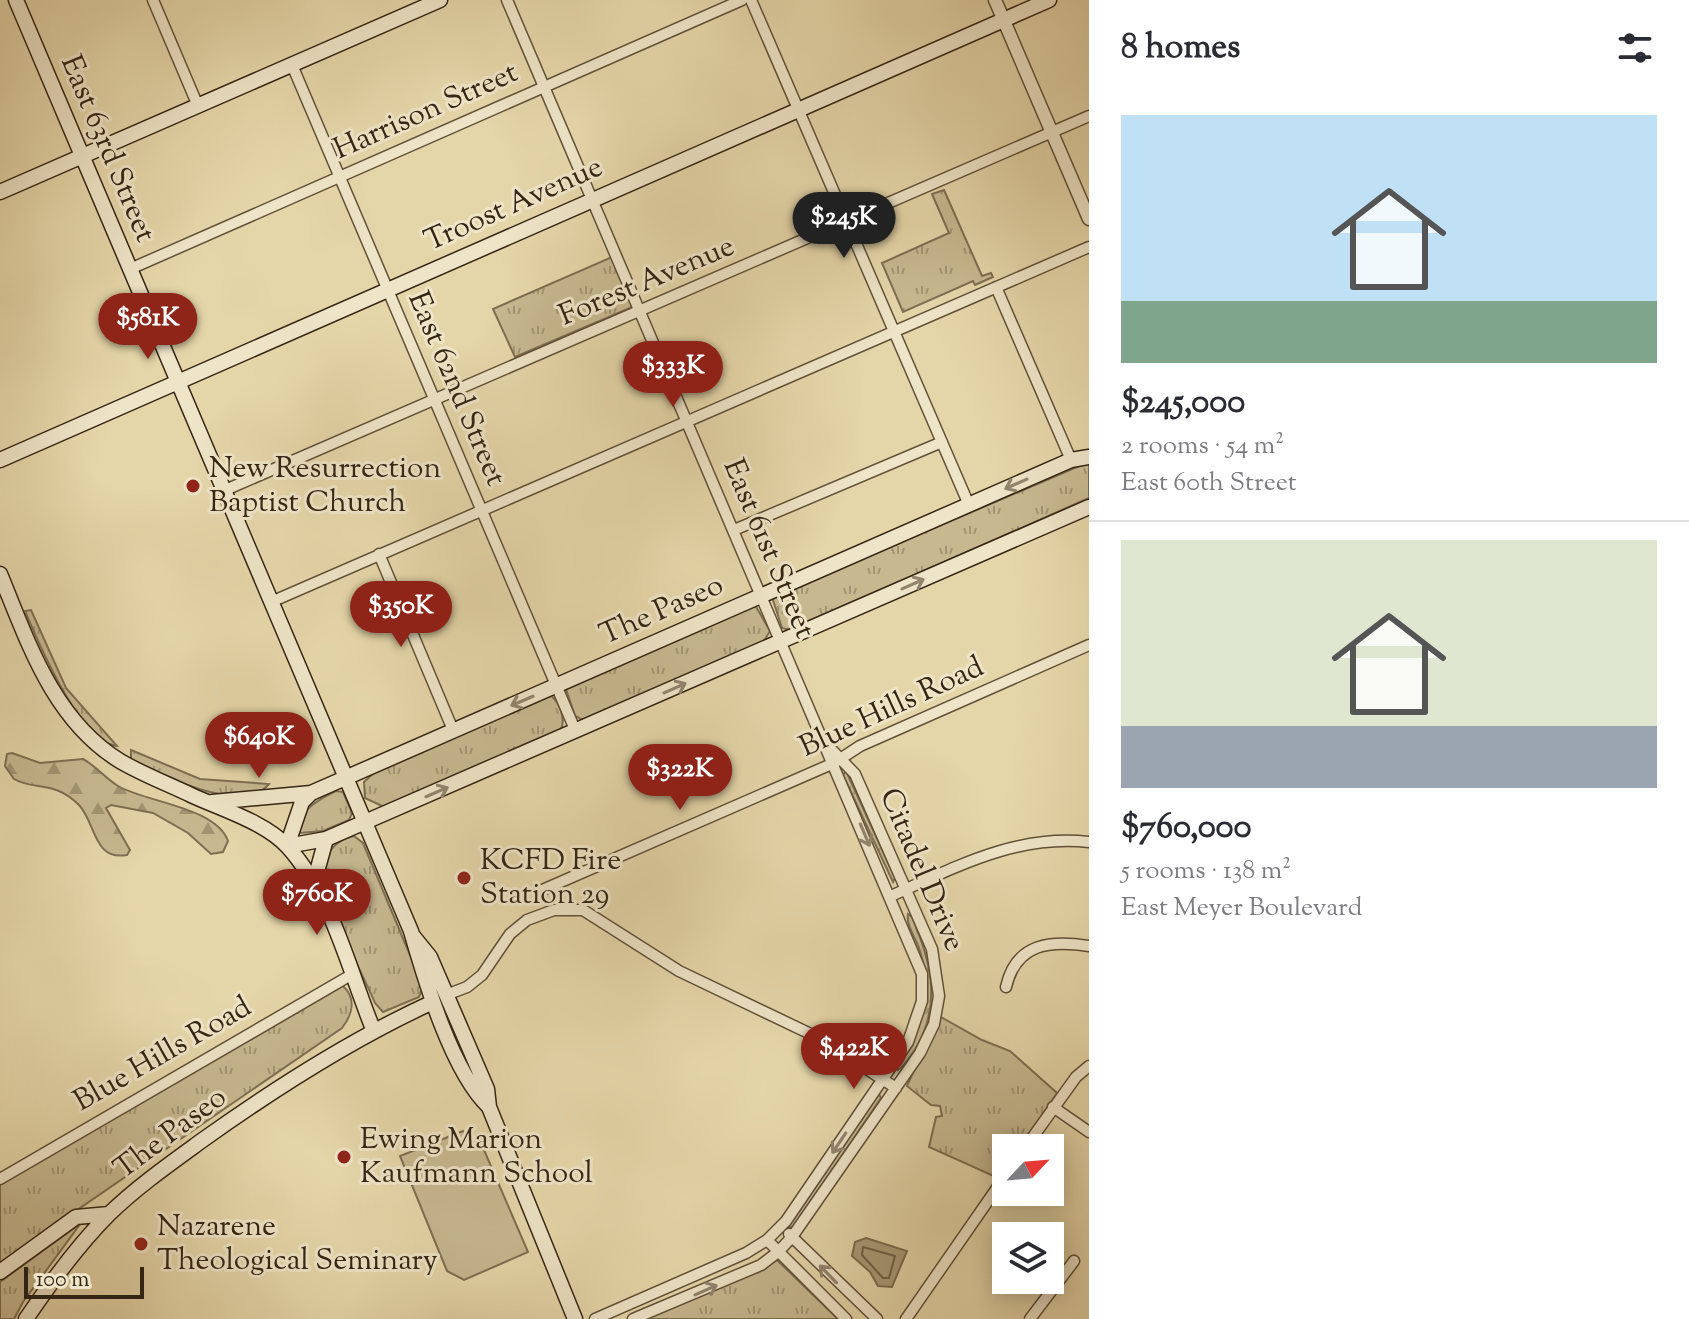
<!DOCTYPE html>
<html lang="en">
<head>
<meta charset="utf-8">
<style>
	body { margin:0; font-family:"Sorts Mill Goudy",serif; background:#f7f7f7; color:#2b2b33; height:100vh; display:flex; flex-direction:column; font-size:30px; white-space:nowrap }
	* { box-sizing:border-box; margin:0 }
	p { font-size:26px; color:#7c7c81 }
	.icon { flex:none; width:44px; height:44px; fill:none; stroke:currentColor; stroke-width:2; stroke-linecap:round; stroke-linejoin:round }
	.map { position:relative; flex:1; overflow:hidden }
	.details { display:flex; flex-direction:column; background:#fff; width:600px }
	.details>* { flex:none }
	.needle { width:52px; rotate:64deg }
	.tools { position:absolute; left:992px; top:1134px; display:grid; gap:16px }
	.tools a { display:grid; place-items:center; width:72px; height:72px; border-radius:0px; background:#fff; box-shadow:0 4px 20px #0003; font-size:40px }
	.scale { position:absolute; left:24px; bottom:20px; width:120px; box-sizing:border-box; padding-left:8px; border:4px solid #352514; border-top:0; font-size:22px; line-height:28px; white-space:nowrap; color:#352514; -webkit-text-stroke:6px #eee4c7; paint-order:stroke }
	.price { position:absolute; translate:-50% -68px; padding:0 18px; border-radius:28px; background:#8f2418; color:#fff; font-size:26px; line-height:52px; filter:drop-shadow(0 2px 4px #0008) }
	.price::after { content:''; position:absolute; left:50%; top:48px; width:24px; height:18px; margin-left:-12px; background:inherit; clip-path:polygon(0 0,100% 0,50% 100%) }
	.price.active { background:#222; color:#fff }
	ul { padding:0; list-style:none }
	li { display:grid; align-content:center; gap:16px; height:424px; padding:0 32px }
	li+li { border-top:2px solid #e1e1e2 }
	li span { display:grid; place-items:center; height:248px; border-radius:0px; color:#555 }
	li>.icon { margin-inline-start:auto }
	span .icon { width:144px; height:144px; fill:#fffc; stroke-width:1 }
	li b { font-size:34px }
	h2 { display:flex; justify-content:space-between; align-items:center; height:96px; padding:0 32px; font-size:34px }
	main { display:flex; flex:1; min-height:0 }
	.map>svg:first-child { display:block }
</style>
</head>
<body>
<main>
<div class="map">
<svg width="1089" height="1319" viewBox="0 0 1089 1319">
	<defs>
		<pattern id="grass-tufts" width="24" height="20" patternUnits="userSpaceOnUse" patternTransform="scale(2)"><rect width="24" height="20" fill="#c7b890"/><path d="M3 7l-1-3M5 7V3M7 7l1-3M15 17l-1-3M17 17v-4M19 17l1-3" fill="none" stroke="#a29574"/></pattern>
		<pattern id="forest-firs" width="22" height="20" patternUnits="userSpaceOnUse" patternTransform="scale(2)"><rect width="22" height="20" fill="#c7b890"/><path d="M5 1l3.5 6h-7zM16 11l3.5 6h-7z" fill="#a29574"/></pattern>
	</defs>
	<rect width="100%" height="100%" fill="#e5d6a9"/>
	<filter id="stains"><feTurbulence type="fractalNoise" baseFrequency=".0025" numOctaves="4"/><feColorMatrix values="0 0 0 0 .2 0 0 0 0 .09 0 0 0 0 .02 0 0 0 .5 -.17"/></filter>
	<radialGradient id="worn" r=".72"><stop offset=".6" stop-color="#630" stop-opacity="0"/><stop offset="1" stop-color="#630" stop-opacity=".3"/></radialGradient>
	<!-- grass -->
	<path fill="url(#grass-tufts)" stroke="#7e6e52" stroke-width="2" d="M944,190l38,86 9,-3 2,4 -18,8 -2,-4 -70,31 -21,-49 67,-30 -17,-39z
		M612,257l20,48 -2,3 -115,49 -22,-48z
		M1089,462v36l-299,132 -8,-2 -10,-31z
		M755,605l15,26 -6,10 -181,79 -8,-4 -9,-27z
		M31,610l35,78 51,58c-37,-3 -79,-104 -92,-135z
		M550,695c9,6 17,25 10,36l-176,76 -19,-9 -1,-16 12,-11z
		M131,750l69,29 69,5c-26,32 -110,-9 -138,-25z
		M846,771l49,107 -2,4 -50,-107z
		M336,791l7,1 9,21 -3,7 -26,11 -23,2c-3,-22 17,-33 36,-42z
		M354,836l9,7 60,143 -4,11 -36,15 -8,-9c-12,-28 -50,-101 -52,-127 -2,-20 13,-37 31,-40z
		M908,914l4,3c18,42 30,85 5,129 -5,8 -11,19 -19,24l-1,-4c24,-37 37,-74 22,-118 -4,-11 -13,-23 -11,-34z
		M343,986c14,13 9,29 -1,42l-342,235v-79z
		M939,1016l43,24 28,11 47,42 -38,55h-13v19l-8,11 -69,-31 7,-30 6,-1 -2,-10 -9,-1 -24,-19z
		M879,1094l2,4 -87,128 -5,2v-5z
		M81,1223l-58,79 -9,17h-14v-37z
		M777,1260l61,59h-193z"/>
	<!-- forest -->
	<path fill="url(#forest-firs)" stroke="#7e6e52" stroke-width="2" d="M12,753l28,10 43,-4c13,7 22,19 35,27 27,16 98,21 110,55l-5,11 -12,2 -23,-21 -35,-20 -42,-8 -5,3 24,42 -3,5c-34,6 -31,-32 -48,-50 -25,-25 -44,-14 -65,-26l-9,-13 2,-12z"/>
	<!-- garden -->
	<path fill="#c7b890" stroke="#7e6e52" stroke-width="2" d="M463,1131l8,10 10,2 47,109 -64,28 -17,-9 -47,-115z"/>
	<!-- water -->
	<path fill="#a99a76" stroke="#7b6b4f" stroke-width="2" d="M866,1238l41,13 -15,36 -14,-1 -8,-14 -18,-16 3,-14z"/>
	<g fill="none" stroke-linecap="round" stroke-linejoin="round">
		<!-- shore -->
		<path stroke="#6f6045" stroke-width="2" d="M863,1247l32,9 -6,22h-6l-21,-23z"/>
		<!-- minor casing -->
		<g stroke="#615139" stroke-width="13">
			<path id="minor" d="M153,0l45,106
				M507,0l415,974v27l-14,41 -122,179 -19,19 -21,13 -151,66
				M751,0l218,505
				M292,65l284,667
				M130,269l612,-269
				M996,287l75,173 5,-2
				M223,491l866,-375
				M734,530l208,-88
				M379,554l74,176
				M271,602l818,-355
				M540,891l294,-128 26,-17 229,-101
				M891,896c65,-29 125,-62 198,-54
				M1006,987c10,-44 44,-47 83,-41
				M446,995l21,-8 15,-12 28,-41 17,-14 27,-10h29l96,61 140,67 77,50
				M1053,1107l36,25
				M1025,1148l51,-71 13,-11
				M0,1179l351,-204
				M789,1234l88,85
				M767,1240l79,79
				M633,1319l128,-54 17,-13 14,-15 128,-184 14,-29 5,-28 -7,-47 -77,-175 -26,-27
				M906,1319l100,-144
				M1030,1319l44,-58"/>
		</g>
		<!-- tertiary casing -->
		<g stroke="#615139" stroke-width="15">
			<path id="tertiary" d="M995,0l94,219"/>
		</g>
		<!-- secondary casing -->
		<g stroke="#352514" stroke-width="17">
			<path id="secondary" d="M16,0l395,931c14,49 41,141 78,176
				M0,192l440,-192
				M0,460l1049,-460
				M0,574c28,68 53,146 120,187 22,13 48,23 71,34 30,14 74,27 97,52 44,49 61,123 85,182
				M212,802l99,-9
				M287,846l15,-44 9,-9 760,-333 18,-3
				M287,846l39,-7 39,-17 724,-315
				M313,886l13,-47
				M413,936l17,21 57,132 2,18 86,212
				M0,1272l76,-55 33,-3
				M26,1319c25,-37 51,-73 83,-105 29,-28 62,-51 95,-75 73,-52 148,-100 229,-137"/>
		</g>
		<!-- minor -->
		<use href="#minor" stroke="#eee4c7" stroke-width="10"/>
		<!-- tertiary -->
		<use href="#tertiary" stroke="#eee4c7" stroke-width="12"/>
		<!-- secondary -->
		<use href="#secondary" stroke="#eee4c7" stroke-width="14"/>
	</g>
	<!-- one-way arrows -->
	<defs><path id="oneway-shaft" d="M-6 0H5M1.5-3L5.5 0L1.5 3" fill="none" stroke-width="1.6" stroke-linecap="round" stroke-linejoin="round" transform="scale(2)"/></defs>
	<g stroke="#92846e">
		<use href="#oneway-shaft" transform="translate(1016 484) rotate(156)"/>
		<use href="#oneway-shaft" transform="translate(913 584) rotate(-24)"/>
		<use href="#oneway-shaft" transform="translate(675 688) rotate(-24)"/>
		<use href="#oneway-shaft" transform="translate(522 701) rotate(157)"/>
		<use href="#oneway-shaft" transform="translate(437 792) rotate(-23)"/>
		<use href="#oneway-shaft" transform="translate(865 835) rotate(67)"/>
		<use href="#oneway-shaft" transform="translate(839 1143) rotate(124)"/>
		<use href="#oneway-shaft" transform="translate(828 1274) rotate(-134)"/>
		<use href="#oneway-shaft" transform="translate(706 1290) rotate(-24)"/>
	</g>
	<!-- markers -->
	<g fill="#8f2418" stroke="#eee4c7" stroke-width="3">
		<circle cx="193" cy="486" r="8"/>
		<circle cx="464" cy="878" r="8"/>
		<circle cx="344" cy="1157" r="8"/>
		<circle cx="141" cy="1244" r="8"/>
	</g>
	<g text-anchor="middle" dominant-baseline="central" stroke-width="6" stroke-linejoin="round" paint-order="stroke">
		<!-- street labels -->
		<g font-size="30" fill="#352514" stroke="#eee4c7">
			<text transform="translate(426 112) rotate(-24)">Harrison Street</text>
			<text transform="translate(107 149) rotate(67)">East 63rd Street</text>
			<text transform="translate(514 205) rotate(-24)">Troost Avenue</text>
			<text transform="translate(647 282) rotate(-23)">Forest Avenue</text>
			<text transform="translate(456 389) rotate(67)">East 62nd Street</text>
			<text transform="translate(768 549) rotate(67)">East 61st Street</text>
			<text transform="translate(662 611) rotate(-24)">The Paseo</text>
			<text transform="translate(892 708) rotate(-25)">Blue Hills Road</text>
			<text transform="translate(921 870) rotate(67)">Citadel Drive</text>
			<text transform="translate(163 1055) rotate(-30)">Blue Hills Road</text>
			<text transform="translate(171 1134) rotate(-37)">The Paseo</text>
		</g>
		<!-- poi labels -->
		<g font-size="30" fill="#352514" stroke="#eee4c7" text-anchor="start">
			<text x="209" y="469">New Resurrection<tspan x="209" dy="34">Baptist Church</tspan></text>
			<text x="480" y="861">KCFD Fire<tspan x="480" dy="34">Station 29</tspan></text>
			<text x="360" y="1140">Ewing Marion<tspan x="360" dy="34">Kaufmann School</tspan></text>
			<text x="157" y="1227">Nazarene<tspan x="157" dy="34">Theological Seminary</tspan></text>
		</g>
	</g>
	<rect width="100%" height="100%" filter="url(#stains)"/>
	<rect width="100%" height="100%" fill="url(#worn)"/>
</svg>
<div class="tools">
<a><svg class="needle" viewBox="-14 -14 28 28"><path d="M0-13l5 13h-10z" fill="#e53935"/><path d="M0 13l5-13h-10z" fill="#7c7c81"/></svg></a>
<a><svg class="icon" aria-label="layers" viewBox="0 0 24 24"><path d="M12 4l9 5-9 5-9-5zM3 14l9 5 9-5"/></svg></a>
</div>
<div class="scale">100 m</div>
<b class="price active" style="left:844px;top:260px">$245K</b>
<b class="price" style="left:148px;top:361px">$581K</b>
<b class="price" style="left:673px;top:409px">$333K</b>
<b class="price" style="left:401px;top:649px">$350K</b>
<b class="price" style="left:259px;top:780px">$640K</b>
<b class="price" style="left:680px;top:812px">$322K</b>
<b class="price" style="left:317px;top:937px">$760K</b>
<b class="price" style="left:854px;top:1091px">$422K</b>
</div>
<section class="details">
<h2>8 homes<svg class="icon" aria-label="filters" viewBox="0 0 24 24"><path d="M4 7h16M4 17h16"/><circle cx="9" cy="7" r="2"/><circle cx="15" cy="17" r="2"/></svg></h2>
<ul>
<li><span style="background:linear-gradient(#bfe0f5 75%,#7fa58c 0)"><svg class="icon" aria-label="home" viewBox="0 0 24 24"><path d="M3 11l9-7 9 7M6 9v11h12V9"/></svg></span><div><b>$245,000</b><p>2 rooms · 54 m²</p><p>East 60th Street</p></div></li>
<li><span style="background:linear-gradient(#dfe7d0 75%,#9aa5b1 0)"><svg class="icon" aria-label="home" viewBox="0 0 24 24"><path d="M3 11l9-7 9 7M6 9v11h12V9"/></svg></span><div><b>$760,000</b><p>5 rooms · 138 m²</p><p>East Meyer Boulevard</p></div></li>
</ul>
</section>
</main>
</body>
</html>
